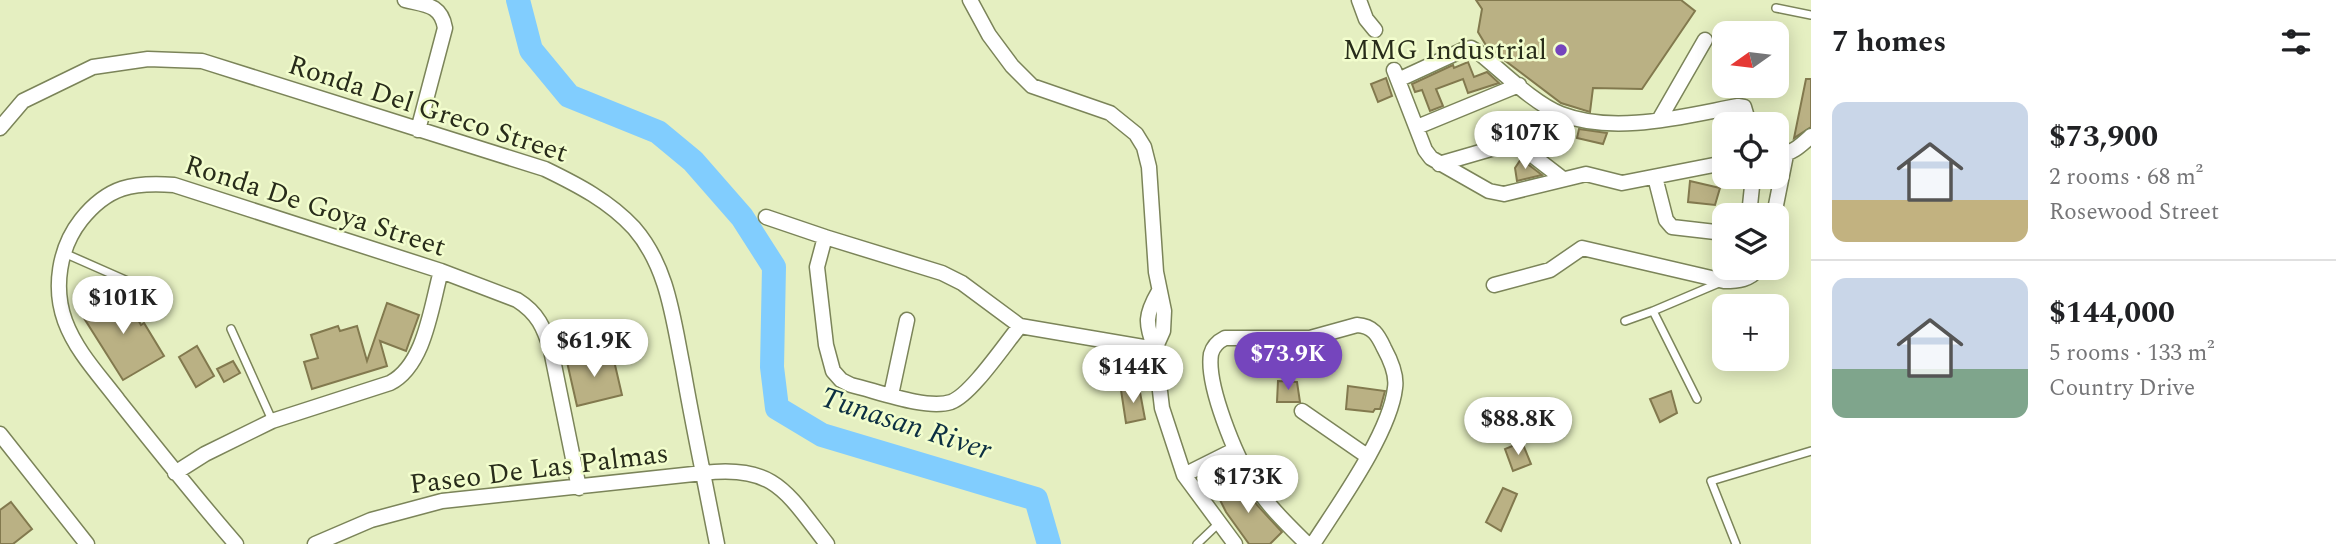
<!DOCTYPE html>
<html lang="en">
<head>
<meta charset="utf-8">
<style>
	body { margin:0; font-family:Spectral,serif; background:#f6f6f6; color:#202124; height:100vh; display:flex; flex-direction:column; font-size:26px; white-space:nowrap }
	* { box-sizing:border-box; margin:0 }
	p { font-size:23px; color:#757577 }
	.icon { flex:none; width:38px; height:38px; fill:none; stroke:currentColor; stroke-width:2; stroke-linecap:round; stroke-linejoin:round }
	.map { position:relative; flex:1; overflow:hidden }
	.sheet { display:flex; flex-direction:column; background:#fff; width:525px }
	.sheet>* { flex:none }
	.needle { width:46px; rotate:256deg }
	.fabs { position:absolute; left:1712px; top:21px; display:grid; gap:14px }
	.fabs a { display:grid; place-items:center; width:77px; height:77px; border-radius:14px; background:#fff; box-shadow:0 4px 18px #0003; font-size:35px }
	.price { position:absolute; translate:-50% -60px; padding:0 16px; border-radius:24px; background:#fff; color:#222; font-size:23px; line-height:46px; filter:drop-shadow(0 2px 4px #0008) }
	.price::after { content:''; position:absolute; left:50%; top:42px; width:21px; height:16px; margin-left:-10px; background:inherit; clip-path:polygon(0 0,100% 0,50% 100%) }
	.price.selected { background:#7545bd; color:#fff }
	ul { padding:0; list-style:none }
	li { display:flex; align-items:center; gap:21px; height:175px; padding:0 21px }
	li+li { border-top:2px solid #e0e0e0 }
	li span { display:grid; place-items:center; flex:none; width:196px; height:140px; border-radius:14px; color:#555 }
	li>.icon { margin-inline-start:auto }
	span .icon { width:84px; height:84px; fill:#fffc; stroke-width:1 }
	li b { font-size:30px }
	h2 { display:flex; justify-content:space-between; align-items:center; height:84px; padding:0 21px; font-size:30px }
	main { display:flex; flex:1; min-height:0 }
	.map>svg:first-child { display:block }
</style>
</head>
<body>
<main>
<div class="map">
<svg width="1811" height="544" viewBox="0 0 1811 544">
	<rect width="100%" height="100%" fill="#e5efc1"/>
	<g fill="none" stroke-linecap="round" stroke-linejoin="round">
		<!-- river -->
		<path stroke="#81cdfe" stroke-width="24" d="M518,0l13,50 38,46 89,36 35,29 49,56 32,50 -2,100 5,41 45,27 214,64 13,45"/>
	</g>
	<!-- building -->
	<path fill="#bab184" stroke="#82794e" stroke-width="2" d="M1476,0h205l14,11 -53,78 -49,-1 -3,24 -29,-9 -74,-56 -9,-15 4,-23z
		M1468,62l6,15 13,-5 12,11 -31,10 -5,-14 -27,10 7,17 -13,5 -8,-21 -7,2 -3,-8 41,-19 1,3z
		M1386,78l6,18 -14,6 -7,-18z
		M1806,79h5v48l-17,11z
		M1579,129l28,4 -4,11 -26,-6z
		M1521,159l21,16 -25,6 -2,-13z
		M1690,181l30,7 -5,17 -27,-3z
		M122,291l19,34 3,-2 20,33 -41,24 -41,-65z
		M387,303l32,12 -13,36 -26,-10 7,25 -75,23 -8,-27 14,-4 -7,-23 27,-9 2,5 17,-5 10,35z
		M197,346l17,30 -18,11 -17,-30z
		M612,352l10,43 -45,11 -10,-44z
		M233,361l7,12 -16,9 -7,-13z
		M1278,381l19,1 3,20h-23z
		M1348,386l37,5 -5,18h-5l-2,3 -27,-3z
		M1139,387l6,32 -19,4 -5,-33z
		M1671,391l6,22 -17,9 -10,-23z
		M1522,442l9,22 -18,7 -8,-22z
		M1239,478l18,27 25,27 -12,12h-21l-23,-32 -10,-20z
		M1503,488l14,6 -16,37 -15,-9z
		M11,502l21,27 -19,15h-13v-34z"/>
	<g fill="none" stroke-linecap="round" stroke-linejoin="round">
		<!-- service casing -->
		<g stroke="#7b8459" stroke-width="10">
			<path id="service" d="M1776,8l35,7
				M64,253l84,37
				M1625,321l28,-10
				M231,329l41,91
				M1697,399l-44,-88 66,-28
				M1197,544l22,-21
				M1736,544l-25,-63 100,-30"/>
		</g>
		<!-- minor casing -->
		<g stroke="#7b8459" stroke-width="17">
			<path id="minor" d="M405,0c20,5 36,4 40,28l-27,102
				M970,0l19,35 23,31 20,20 78,27 26,21 8,13 5,20 7,105 8,39 -1,20 -8,18 7,59 22,67 51,69
				M1359,0l7,19 9,11
				M1394,70l31,80 6,8 58,33 15,3 82,-20 36,9 102,-20
				M1398,80l65,-30 8,-2 7,4c24,19 55,51 83,62 54,21 123,2 177,-8l6,1 5,17
				M1659,120l46,-80
				M1417,127l102,-42
				M0,128l23,-27 70,-34 55,-8 54,2 343,108c33,16 64,32 89,59 34,39 39,91 49,140 6,35 13,70 20,105 72,-9 84,20 124,71
				M1776,156c16,-2 24,-10 35,-20
				M1439,164l76,-22 48,37
				M1655,177l11,43 6,7 52,6
				M1749,215l4,-38
				M1774,215l12,-60
				M766,217l59,20
				M1494,285l56,-15 32,-22 142,33c14,0 26,-1 35,-13
				M1020,326c-15,18 -49,69 -69,76 -25,8 -74,-11 -100,-17l-10,-5 -8,-9 -7,-26 -9,-78 8,-30 117,36 20,10 58,43 135,23
				M1155,349c-10,-26 -10,-34 4,-58
				M891,395l16,-75
				M1302,411l65,45
				M0,434l87,110
				M175,473l30,-19 67,-33 118,-38c35,-18 41,-76 51,-112
				M1184,475l50,-25
				M236,544c-41,-47 -79,-95 -118,-144 -19,-25 -42,-49 -53,-79 -12,-33 -6,-73 16,-101 27,-34 52,-38 93,-35l267,86 76,29c21,13 27,28 34,50l28,138
				M315,544l56,-24 71,-19 261,-28 14,71
				M1307,544c-19,-19 -39,-38 -54,-61 -17,-26 -47,-98 -42,-129 2,-8 8,-13 14,-16h85l47,-13c16,1 21,10 27,23 6,11 13,28 11,40 -5,45 -57,117 -82,156"/>
		</g>
		<!-- service -->
		<use href="#service" stroke="#fff" stroke-width="7"/>
		<!-- minor -->
		<use href="#minor" stroke="#fff" stroke-width="14"/>
	</g>
	<!-- markers -->
	<circle fill="#7545bd" stroke="#f2fdcd" stroke-width="2.5" cx="1561" cy="50" r="7"/>
	<g text-anchor="middle" dominant-baseline="central" stroke-width="5" stroke-linejoin="round" paint-order="stroke">
		<!-- poi labels -->
		<g font-size="28" fill="#282c1a" stroke="#f2fdcd" text-anchor="end">
			<text x="1547" y="50">MMG Industrial</text>
		</g>
		<!-- street labels -->
		<g font-size="28" fill="#282c1a" stroke="#f2fdcd">
			<text transform="translate(428 109) rotate(18)">Ronda Del Greco Street</text>
			<text transform="translate(315 206) rotate(18)">Ronda De Goya Street</text>
			<text transform="translate(539 469) rotate(-7)">Paseo De Las Palmas</text>
		</g>
		<!-- water labels -->
		<g font-size="30" font-style="italic" fill="#0c2f42" stroke="#f2fdcd">
			<text transform="translate(906 424) rotate(18)">Tunasan River</text>
		</g>
	</g>
</svg>
<div class="fabs">
<a><svg class="needle" viewBox="-14 -14 28 28"><path d="M0-13l5 13h-10z" fill="#e53935"/><path d="M0 13l5-13h-10z" fill="#757577"/></svg></a>
<a><svg class="icon" aria-label="locate" viewBox="0 0 24 24"><circle cx="12" cy="12" r="6"/><path d="M12 2v4M12 18v4M2 12h4M18 12h4"/></svg></a>
<a><svg class="icon" aria-label="layers" viewBox="0 0 24 24"><path d="M12 4l9 5-9 5-9-5zM3 14l9 5 9-5"/></svg></a>
<a>+</a>
</div>
<b class="price" style="left:1525px;top:171px">$107K</b>
<b class="price" style="left:123px;top:336px">$101K</b>
<b class="price" style="left:594px;top:379px">$61.9K</b>
<b class="price selected" style="left:1288px;top:392px">$73.9K</b>
<b class="price" style="left:1133px;top:405px">$144K</b>
<b class="price" style="left:1518px;top:457px">$88.8K</b>
<b class="price" style="left:1248px;top:515px">$173K</b>
</div>
<section class="sheet">
<h2>7 homes<svg class="icon" aria-label="filters" viewBox="0 0 24 24"><path d="M4 7h16M4 17h16"/><circle cx="9" cy="7" r="2"/><circle cx="15" cy="17" r="2"/></svg></h2>
<ul>
<li><span style="background:linear-gradient(#c9d6e8 70%,#c2b280 0)"><svg class="icon" aria-label="home" viewBox="0 0 24 24"><path d="M3 11l9-7 9 7M6 9v11h12V9"/></svg></span><div><b>$73,900</b><p>2 rooms · 68 m²</p><p>Rosewood Street</p></div></li>
<li><span style="background:linear-gradient(#c9d6e8 65%,#7fa58c 0)"><svg class="icon" aria-label="home" viewBox="0 0 24 24"><path d="M3 11l9-7 9 7M6 9v11h12V9"/></svg></span><div><b>$144,000</b><p>5 rooms · 133 m²</p><p>Country Drive</p></div></li>
</ul>
</section>
</main>
</body>
</html>
